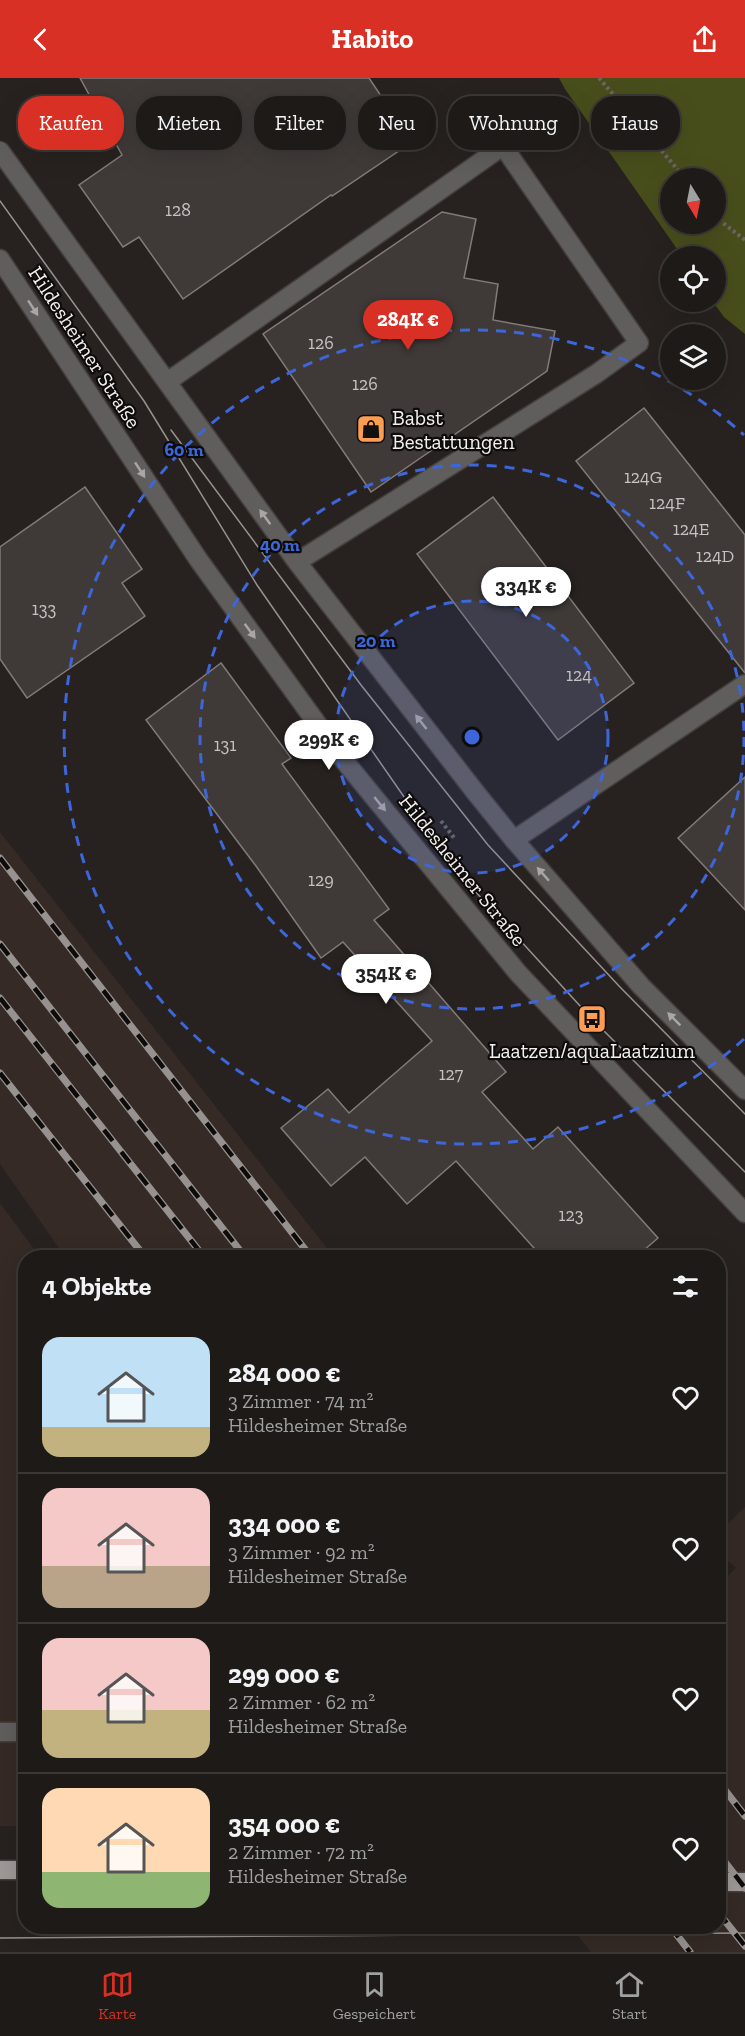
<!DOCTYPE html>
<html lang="de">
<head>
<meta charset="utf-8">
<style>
	body { margin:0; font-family:"Zilla Slab",serif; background:#252320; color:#f1f3f6; height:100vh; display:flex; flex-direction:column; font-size:22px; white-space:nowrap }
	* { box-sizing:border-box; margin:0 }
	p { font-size:20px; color:#a0a1a1 }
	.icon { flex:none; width:33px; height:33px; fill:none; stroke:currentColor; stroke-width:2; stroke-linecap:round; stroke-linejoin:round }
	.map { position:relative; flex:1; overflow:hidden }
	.details { position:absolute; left:18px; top:1172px; width:708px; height:684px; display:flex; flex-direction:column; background:#1d1a17; border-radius:24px; box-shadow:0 6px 24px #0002,0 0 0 2px #3b3836 }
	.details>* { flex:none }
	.hud { position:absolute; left:18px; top:18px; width:710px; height:54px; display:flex; gap:12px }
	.needle { width:39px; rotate:170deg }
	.fabs { position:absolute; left:660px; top:90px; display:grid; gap:12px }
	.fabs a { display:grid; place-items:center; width:66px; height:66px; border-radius:50%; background:#1d1a17; box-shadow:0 6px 24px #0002,0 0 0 2px #3b3836; font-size:30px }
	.price { position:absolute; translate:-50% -51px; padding:0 14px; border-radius:21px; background:#fff; color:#222; font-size:20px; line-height:39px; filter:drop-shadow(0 2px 3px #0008) }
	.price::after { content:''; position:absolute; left:50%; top:36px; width:18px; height:14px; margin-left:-9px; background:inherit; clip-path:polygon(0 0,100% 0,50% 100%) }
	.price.active { background:#d93025; color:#fff }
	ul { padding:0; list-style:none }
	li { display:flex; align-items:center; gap:18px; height:150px; padding:0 24px }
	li+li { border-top:2px solid #3b3836 }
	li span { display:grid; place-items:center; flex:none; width:168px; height:120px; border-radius:18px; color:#555 }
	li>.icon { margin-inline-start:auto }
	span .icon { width:72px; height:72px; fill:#fffc; stroke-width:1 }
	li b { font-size:26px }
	h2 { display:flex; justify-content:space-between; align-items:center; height:72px; padding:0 24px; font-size:26px }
	.chip { padding:0 21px; border-radius:24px; background:#1d1a17; box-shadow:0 6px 24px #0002,0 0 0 2px #3b3836; font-size:21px; line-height:54px }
	.chip.active { background:#d93025; color:#fff }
	header { display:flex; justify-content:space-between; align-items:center; height:78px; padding:0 24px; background:#d93025; color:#fff; font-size:27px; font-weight:700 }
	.dock { display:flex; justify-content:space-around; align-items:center; height:84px; border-top:2px solid #3b3836; background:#1d1a17; font-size:16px; color:#a0a1a1 }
	.dock a { display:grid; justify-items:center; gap:3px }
	.dock .active { color:#d93025 }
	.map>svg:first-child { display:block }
</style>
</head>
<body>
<header><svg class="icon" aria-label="back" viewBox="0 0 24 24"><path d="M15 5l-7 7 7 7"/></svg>Habito<svg class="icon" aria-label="share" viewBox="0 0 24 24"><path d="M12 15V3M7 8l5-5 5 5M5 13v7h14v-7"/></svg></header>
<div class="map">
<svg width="745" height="1874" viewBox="0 0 745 1874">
	<rect width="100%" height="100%" fill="#27221f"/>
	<!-- built -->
	<path fill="#352a25" d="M0,754l334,425h-269l-65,-93z
		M0,1125l40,54h-14l-1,569h-25z
		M745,1429v445h-154l-21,-26h148v-340l18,-18 -17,-15v-21z"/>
	<!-- green -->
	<path fill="#484e1b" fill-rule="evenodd" d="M559,0h186v256l-21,-17 -11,-15h3v-46h-34l-117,-167zM670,100h46v46h-46z"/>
	<!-- building -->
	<path fill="#3f3a38" stroke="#827b79" stroke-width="1.5" d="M80,0h289l43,64 -80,54 -1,-1 -148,104 -44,-62 -16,10 -44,-62 43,-30z
		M442,134l34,7 -12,59 34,6 -5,36 62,11 -8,40 -176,121 -108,-158z
		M644,330l101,127v138l-169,-212z
		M85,409l57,82 -20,14 23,33 -118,82 -27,-39v-112z
		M493,419l141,186 -76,57 -141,-186z
		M221,585l70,95 -9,6 107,145 -15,11 132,152 -24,20 51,57 25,-22 100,111 -22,19h-94l-86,-96 -49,43 -42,-47 -34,29 -50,-58 47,-39 21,24 83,-72 -89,-99 -22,16 -65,-92 -110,-146z
		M745,699v133l-67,-72z"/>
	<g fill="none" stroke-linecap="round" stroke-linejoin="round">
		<!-- minor casing -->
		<g stroke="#443f3c" stroke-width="21">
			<path id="minor" d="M0,73l297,411 179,231 38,47 127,146 104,104
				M0,181l198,300 144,199 176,215 227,240
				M167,304l336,-236 136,197 -43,31 -299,188
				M514,762l231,-156
				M0,1654h26"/>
		</g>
		<!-- major casing -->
		<g stroke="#443f3c" stroke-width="21">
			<path id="major" d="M0,1792h26
				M718,1804h27"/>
		</g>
		<!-- path -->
		<path stroke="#6b6664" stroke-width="4" stroke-dasharray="3 3" stroke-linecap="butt" d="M599,0l86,100
			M716,136l7,9 22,17
			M441,743l14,18"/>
		<!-- minor -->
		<use href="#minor" stroke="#605d5d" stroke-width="18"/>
		<!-- major -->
		<use href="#major" stroke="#9e9897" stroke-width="18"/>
		<!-- tram -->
		<path stroke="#979290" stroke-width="1.5" d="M0,123l144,200 113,184 195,281 140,153 153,153
			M171,352l190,255 127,160 131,141 126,128
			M0,1860l745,-5"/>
		<!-- rail casing -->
		<g stroke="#979290" stroke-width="7">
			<path id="rail" d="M0,780l311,399
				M0,866l245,313
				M0,920l204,259
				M0,995l145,184
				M718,1703l27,35
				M718,1775l27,35
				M718,1834l27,34
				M670,1848l20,26"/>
		</g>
		<!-- rail -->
		<use href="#rail" stroke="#0e0c0b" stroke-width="4.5" stroke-dasharray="14" stroke-linecap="butt"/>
	</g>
	<!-- one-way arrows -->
	<defs><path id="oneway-solid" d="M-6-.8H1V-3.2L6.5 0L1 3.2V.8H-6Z" transform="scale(1.5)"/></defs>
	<g fill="#aaa6a6">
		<use href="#oneway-solid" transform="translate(33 230) rotate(57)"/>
		<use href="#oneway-solid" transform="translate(140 392) rotate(57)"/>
		<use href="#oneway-solid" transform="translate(265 439) rotate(-126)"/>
		<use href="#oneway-solid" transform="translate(250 553) rotate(54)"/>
		<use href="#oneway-solid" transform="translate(421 644) rotate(-128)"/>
		<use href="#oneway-solid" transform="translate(380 726) rotate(51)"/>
		<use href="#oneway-solid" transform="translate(543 796) rotate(-131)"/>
		<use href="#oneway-solid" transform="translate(674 941) rotate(-135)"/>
	</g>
	<!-- distance rings -->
	<circle cx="472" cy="659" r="136" fill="#3d66db" fill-opacity=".12"/>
	<g fill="none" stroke="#3d66db" stroke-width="3" stroke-dasharray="10 8">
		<circle cx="472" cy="659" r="136"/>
		<circle cx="472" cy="659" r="272"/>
		<path d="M744 961A407 407 0 1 1 744 357"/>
	</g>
	<!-- icons -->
	<defs>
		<g id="shop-square" transform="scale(1.5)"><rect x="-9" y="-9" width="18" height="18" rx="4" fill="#fc9d53" stroke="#0e0c0b"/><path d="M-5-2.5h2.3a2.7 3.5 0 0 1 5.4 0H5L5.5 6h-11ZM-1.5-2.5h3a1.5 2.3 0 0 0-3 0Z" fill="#111"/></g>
		<g id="bus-square" transform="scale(1.5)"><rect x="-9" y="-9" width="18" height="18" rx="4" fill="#fc9d53" stroke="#0e0c0b"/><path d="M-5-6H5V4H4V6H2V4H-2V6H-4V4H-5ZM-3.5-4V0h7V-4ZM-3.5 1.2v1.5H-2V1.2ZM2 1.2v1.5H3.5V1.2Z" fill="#111"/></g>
	</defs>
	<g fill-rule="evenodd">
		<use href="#shop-square" x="371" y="351"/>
		<use href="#bus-square" x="592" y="941"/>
	</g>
	<g text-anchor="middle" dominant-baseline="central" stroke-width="4.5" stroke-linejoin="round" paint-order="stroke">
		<!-- number labels -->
		<g font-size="18" fill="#c7c2c1">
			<text x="178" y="132">128</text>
			<text x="321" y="265">126</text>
			<text x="365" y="306">126</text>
			<text x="643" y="399">124G</text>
			<text x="667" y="425">124F</text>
			<text x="691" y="451">124E</text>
			<text x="715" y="478">124D</text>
			<text x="44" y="531">133</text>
			<text x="579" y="597">124</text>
			<text x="225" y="667">131</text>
			<text x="321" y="802">129</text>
			<text x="451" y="996">127</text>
			<text x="571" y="1137">123</text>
		</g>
		<!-- street labels -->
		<g font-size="21" fill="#f4f0ef" stroke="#0e0c0b">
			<text transform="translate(85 269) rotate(57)">Hildesheimer Straße</text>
			<text transform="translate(463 792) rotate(51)">Hildesheimer Straße</text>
		</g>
		<!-- poi labels -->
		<g font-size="21" fill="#f4f0ef" stroke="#0e0c0b" text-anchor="start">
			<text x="392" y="339">Babst<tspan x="392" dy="24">Bestattungen</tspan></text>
			<text x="592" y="972" text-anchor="middle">Laatzen/aquaLaatzium</text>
		</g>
	</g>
	<circle cx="472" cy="659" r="9" fill="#3d66db" stroke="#0e0c0b" stroke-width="3"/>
	<g font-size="18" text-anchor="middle" font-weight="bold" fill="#3d66db" stroke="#0e0c0b" stroke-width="4.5" stroke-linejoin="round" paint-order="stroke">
		<text x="184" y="378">60 m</text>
		<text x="280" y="473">40 m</text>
		<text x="376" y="569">20 m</text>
	</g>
</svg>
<div class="fabs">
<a><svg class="needle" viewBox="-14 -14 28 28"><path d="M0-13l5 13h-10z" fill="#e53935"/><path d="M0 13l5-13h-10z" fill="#a0a1a1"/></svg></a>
<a><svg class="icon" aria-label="locate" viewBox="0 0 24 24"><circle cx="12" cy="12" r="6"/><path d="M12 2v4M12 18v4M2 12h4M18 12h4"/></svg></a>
<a><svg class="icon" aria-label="layers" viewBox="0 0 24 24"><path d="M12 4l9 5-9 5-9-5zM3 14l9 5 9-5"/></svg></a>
</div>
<b class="price active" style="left:408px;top:273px">284K €</b>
<b class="price" style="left:526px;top:540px">334K €</b>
<b class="price" style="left:329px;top:693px">299K €</b>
<b class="price" style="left:386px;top:927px">354K €</b>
<div class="hud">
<a class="chip active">Kaufen</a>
<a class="chip">Mieten</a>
<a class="chip">Filter</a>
<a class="chip">Neu</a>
<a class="chip">Wohnung</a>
<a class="chip">Haus</a>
</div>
<section class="details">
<h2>4 Objekte<svg class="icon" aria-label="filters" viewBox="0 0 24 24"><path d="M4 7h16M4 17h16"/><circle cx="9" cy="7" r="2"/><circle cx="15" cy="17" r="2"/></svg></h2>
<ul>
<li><span style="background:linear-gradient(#bfe0f5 75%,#c2b280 0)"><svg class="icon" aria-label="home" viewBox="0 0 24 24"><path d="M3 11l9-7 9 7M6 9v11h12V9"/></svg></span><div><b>284 000 €</b><p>3 Zimmer · 74 m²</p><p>Hildesheimer Straße</p></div><svg class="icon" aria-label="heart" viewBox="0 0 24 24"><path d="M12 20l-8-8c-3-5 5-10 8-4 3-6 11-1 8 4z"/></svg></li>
<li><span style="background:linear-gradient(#f6c9c9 65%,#b9a48a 0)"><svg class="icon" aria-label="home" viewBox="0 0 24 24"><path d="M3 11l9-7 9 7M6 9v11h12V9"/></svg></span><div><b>334 000 €</b><p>3 Zimmer · 92 m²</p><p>Hildesheimer Straße</p></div><svg class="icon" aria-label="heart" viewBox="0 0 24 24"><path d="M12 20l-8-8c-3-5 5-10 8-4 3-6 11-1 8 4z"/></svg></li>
<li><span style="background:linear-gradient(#f6c9c9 60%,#c2b280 0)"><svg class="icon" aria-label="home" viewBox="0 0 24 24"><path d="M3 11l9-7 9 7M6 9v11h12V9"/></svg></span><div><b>299 000 €</b><p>2 Zimmer · 62 m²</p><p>Hildesheimer Straße</p></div><svg class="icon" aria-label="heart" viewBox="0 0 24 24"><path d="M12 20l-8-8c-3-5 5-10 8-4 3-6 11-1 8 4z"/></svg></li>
<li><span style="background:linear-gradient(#ffd9b3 70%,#8fb573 0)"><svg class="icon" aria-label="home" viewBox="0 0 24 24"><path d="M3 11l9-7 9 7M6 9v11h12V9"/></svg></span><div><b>354 000 €</b><p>2 Zimmer · 72 m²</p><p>Hildesheimer Straße</p></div><svg class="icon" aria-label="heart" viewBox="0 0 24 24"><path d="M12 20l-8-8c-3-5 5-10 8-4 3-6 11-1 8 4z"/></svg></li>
</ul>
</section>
</div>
<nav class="dock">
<a class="active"><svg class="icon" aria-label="map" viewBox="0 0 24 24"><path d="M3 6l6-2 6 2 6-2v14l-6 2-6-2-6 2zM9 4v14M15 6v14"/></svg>Karte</a>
<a><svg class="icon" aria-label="saved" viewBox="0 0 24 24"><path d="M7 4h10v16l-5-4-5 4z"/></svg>Gespeichert</a>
<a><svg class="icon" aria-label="home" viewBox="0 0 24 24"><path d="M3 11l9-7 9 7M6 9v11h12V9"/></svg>Start</a>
</nav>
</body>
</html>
